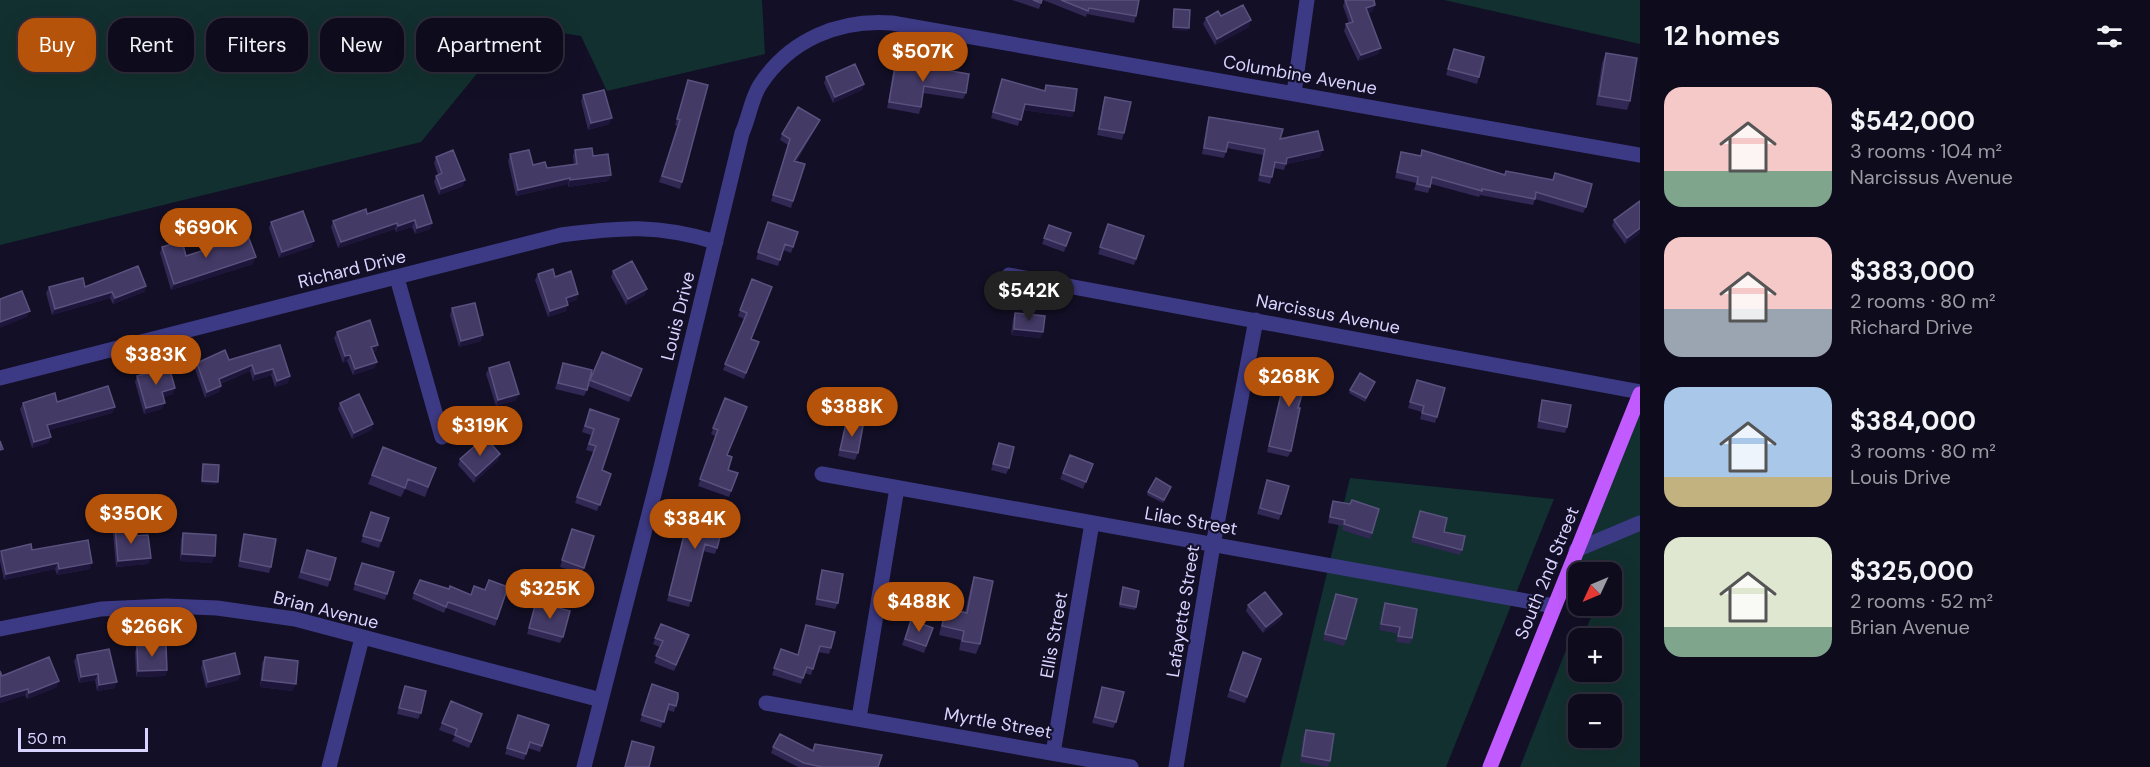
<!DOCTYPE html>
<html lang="en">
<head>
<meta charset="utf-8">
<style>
	body { margin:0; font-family:"DM Sans",sans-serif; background:#171425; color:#f1f3f6; height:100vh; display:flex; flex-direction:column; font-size:22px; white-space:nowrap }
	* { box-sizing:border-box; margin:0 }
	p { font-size:20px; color:#9b9ba3 }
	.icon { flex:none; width:33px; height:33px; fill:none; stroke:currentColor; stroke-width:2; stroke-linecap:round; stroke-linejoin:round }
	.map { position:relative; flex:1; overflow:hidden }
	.sheet { display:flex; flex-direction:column; background:#0e0b1c; width:510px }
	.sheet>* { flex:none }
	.guide { position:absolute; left:18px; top:18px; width:570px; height:54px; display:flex; gap:12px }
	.needle { width:39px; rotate:226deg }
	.fabs { position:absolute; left:1568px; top:562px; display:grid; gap:12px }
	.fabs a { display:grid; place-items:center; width:54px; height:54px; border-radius:12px; background:#0e0b1c; box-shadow:0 6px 24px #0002,0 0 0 2px #2e2b3b; font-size:30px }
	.scale { position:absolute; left:18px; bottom:15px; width:130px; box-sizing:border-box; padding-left:6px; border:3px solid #d9d4ff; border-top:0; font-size:16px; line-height:21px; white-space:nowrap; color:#d9d4ff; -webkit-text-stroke:4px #130f26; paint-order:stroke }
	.price { position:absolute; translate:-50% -51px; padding:0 14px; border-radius:21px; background:#b45309; color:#fff; font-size:20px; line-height:39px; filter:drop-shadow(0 2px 3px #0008) }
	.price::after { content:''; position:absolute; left:50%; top:36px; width:18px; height:14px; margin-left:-9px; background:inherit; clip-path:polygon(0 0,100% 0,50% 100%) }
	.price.active { background:#222; color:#fff }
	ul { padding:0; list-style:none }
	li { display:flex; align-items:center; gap:18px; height:150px; padding:0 24px }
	li span { display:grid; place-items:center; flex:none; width:168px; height:120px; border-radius:18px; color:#555 }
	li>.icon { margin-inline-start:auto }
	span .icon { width:72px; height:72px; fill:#fffc; stroke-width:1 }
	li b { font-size:26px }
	h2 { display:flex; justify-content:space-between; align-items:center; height:72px; padding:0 24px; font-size:26px }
	.pill { padding:0 21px; border-radius:18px; background:#0e0b1c; box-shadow:0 6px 24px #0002,0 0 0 2px #2e2b3b; font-size:21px; line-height:54px }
	.pill.active { background:#b45309; color:#fff }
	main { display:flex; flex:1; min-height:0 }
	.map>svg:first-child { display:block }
</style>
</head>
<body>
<main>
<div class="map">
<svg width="1640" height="767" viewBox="0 0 1640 767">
	<rect width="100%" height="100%" fill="#130f26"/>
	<!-- green -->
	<path fill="#12302f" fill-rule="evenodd" d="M0,0h762l3,54 -158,37 -26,-55 -65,-10 -95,116 -421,103z
		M1444,0h196v44z
		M1640,392v375h-120l55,-140 11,2 10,-23h15v-33h-33v13l-17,-3zM1578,639h33v33h-33zM1578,705h33v33h-33z
		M1350,478l204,21 -108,268h-166z"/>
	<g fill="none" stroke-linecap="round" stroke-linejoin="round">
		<!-- minor -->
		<path stroke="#3d3a85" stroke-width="15" d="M1294,93l13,-93
			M1009,275l631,117
			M397,278l45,159
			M0,378l561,-143c61,-8 96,-11 155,7
			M822,474l732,132
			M1576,550l64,-27
			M0,629l101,-20 65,-3 51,2 78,11 306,81
			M766,703l365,64
			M859,718l38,-230
			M1053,753l39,-230
			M329,767l33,-129
			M584,767l77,-300 81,-334c7,-15 9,-34 18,-48 30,-46 80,-66 132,-62l748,132
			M1176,767l37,-222 43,-225"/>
		<!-- major -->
		<path stroke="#c25bff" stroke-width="15" d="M1490,767l150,-373"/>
	</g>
	<!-- wall -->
	<path fill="#312854" d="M1012,0h30l-3,9z
		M1043,0h96l-3,16 -2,7 -47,-9 -1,3z
		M1345,0l28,11 -5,2 10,41 -20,7 -14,-30 2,-7 3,-1 -6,-17z
		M1221,16l28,11 -34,18 -12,-21 3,-6z
		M1454,49l25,28 -2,7 -31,-9z
		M1606,53l24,48 -3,9 -31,-5 6,-42z
		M896,61l70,32 -3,6 -40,-6 -2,14 -2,7 -32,-6 7,-41z
		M826,77l38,7 -2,6 -29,13 -9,-20z
		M1002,79l42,12 2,-6 28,26 -2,6 -49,-7 -5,16 -27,-8z
		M688,80l-6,102 -2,7 -21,-7 18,-56 -2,-1z
		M583,95l26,29 -21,6 -7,-29z
		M1105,97l19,36 -2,7 -25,-5 6,-32z
		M1209,117l71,22 40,18 -34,7 -2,6 -10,-2 -4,16 -12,-3 5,-26 -36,-7 -3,10 -22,-4 5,-31z
		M817,126l-21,36 9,2 -14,44 -20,-7 17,-56 -8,-5 2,-6z
		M575,150l18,6 18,19 -3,6 -40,6v-3l-52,12 -8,-35 2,-7 23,11 14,3 27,-3 -1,-9z
		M1422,150l82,24 2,-3 80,36 -3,6 -48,-14 -2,6 -53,-10 -1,2 -48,-13 -3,9 -14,-3 2,-7 -21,-5 6,-26 19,4z
		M436,157l27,29 -24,9 -5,-13 2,-6 2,-1 -4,-12z
		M1640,202v31l-15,11 -13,-18 2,-6z
		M367,214l65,9 -2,6 -15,5 -3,-7 -16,5 -1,-3 -57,19 -7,-21 2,-6z
		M271,222l41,25 -33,11 -10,-30z
		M768,222l30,10 -7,21 -8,-3 -5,16 -22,-7z
		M1108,224l36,12 -10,29 -36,-11z
		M1049,225l22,8 -7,19 -22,-8z
		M162,247l24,9 67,8 -82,26 -11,-37z
		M613,271l32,24 -19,10 -15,-28z
		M538,274l17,3 23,17 -2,6 -9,3 -1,8 -18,6 -13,-37z
		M752,279l-1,60 8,3 -15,37 -21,-9 21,-51 -6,-3z
		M146,286l-2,6 -31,12 -3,-6 -58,17 -6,-22 3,-6z
		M452,308l29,33 -22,6 -9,-32z
		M1015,313l26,25 -30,-3 2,-16z
		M337,332l41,13 -2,6 -3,1 4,10 -3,6 -21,7 -6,-14 -4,2 -9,-25z
		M280,345l8,38 -13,4 -4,-12 -18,6 -3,-10 -30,13 1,2 -2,6 -14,6 -10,-29 2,-6 32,-3z
		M602,352l40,17 -13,33 -41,-16z
		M1289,360l12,15 -3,33 -7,43 -3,6 -21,-5z
		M563,363l24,27 -3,6 -29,-7z
		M489,368l27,32 -20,6 -10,-32z
		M137,376l36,18 -10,3 -1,12 -18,5 -9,-32z
		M1417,380l20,37 -2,6 -15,-4 2,-7 -14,-4z
		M1375,382l-10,20 -16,-9 1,-3z
		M725,398l3,72 10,3 -9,24 -31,-11 17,-50 -4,-2z
		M1542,400l25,27 -2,6 -28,-5 3,-22z
		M57,402l58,5 -3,6 -63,17 2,7 -3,6 -16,5 -12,-39 3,-6z
		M340,403l33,21 -2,6 -19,9 -14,-30z
		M590,409l12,61 9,4 -14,37 -22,-8 18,-51 -7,-2 5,-15 -9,-3z
		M846,423l12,30 -3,7 -17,-4z
		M999,443l10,25 -3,6 -15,-4z
		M383,447l53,21 -11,29 -20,-8 -4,8 -33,-13z
		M500,454l-2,6 -24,23 -16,-18 2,-6z
		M1070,455l23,9 -10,25 -23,-10z
		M1267,480l14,34 -2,6 -22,-6z
		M1170,490l-7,13 -16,-8 1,-3z
		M1333,501l39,32 -2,6 -28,-9 1,-4 -15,-3 3,-17z
		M691,507l26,41 -2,6 -12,-3 -14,56 -22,-6z
		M1420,511l42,39 -2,5 -49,-13z
		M371,512l18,6 -10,30 -18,-6z
		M115,527l17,9 19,22 -3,6 -32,3 -3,-34z
		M572,529l22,7 -12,38 -22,-7z
		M183,533l29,30 -32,-2 1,-22z
		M244,534l27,33 -2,6 -31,-6 4,-27z
		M32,550l58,19 -33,6 -2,-6 -51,11 -4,-19v-6l1,-4z
		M305,556l25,24 -2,7 -30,-9z
		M362,563l32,9 -9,28 -32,-10z
		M822,570l16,33 -3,6 -20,-4 5,-29z
		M974,577l6,67 -4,10 -17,-4 2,-10 -22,-5 4,-17 3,-10 19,4 6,-26z
		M508,587l-13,39 -49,-18 -2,5 -32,-14 2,-6 35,-4 22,6 14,-5z
		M1123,587l13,20 -1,3 -16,-3z
		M1336,594l10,45 -2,7 -21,-6z
		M536,602l27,35 -3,6 -33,-9z
		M1385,603l27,35 -2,6 -14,-2 2,-8 -19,-4 4,-21z
		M1248,605l34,9 -2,6 -17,13 -17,-22z
		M911,620l22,8 -9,25 -22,-8z
		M661,624l26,18 -13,29 -20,-8 6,-16 -7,-3z
		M806,625l25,23 -2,6 -11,-2 -7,23 -6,-2 -4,11 -29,-9 9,-26 17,6z
		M137,646l30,24 -2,6 -29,1 -1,-25z
		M1243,652l18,7 -16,44 -18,-6z
		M77,655l38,33 -18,3 -2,-11 -16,3 -5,-22z
		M265,657l28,34 -33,-4 2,-24z
		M203,661l37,13 -2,6 -32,8 -5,-20z
		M0,671l2,5 55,11 -30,12 -2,-4 -25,8z
		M652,684l26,14 -4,14 -7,-2 -6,18 -21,-7z
		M405,686l16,27 -3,6 -21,-5z
		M1102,687l14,35 -3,6 -21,-5z
		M451,701l31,13 -13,34 -17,-7 3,-5 -16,-6z
		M518,715l31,10 -9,27 -12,-4 -4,12 -19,-6z
		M1306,730l24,31 -2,6 -28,-5 3,-26z
		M815,744l63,23h-80l-27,-14 2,-6 39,4z"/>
	<!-- shaded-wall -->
	<path fill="#1d163a" d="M1375,5l-2,6 -9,3 2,-6z
		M1251,20l-2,7 -34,18 2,-6z
		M1173,27l16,1 -1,3 -16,-1z
		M1381,48l-3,6 -20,7 3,-6z
		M864,84l-2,6 -29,13 2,-6z
		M1025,104l49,7 -2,6 -49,-7z
		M612,118l-3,6 -21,6 3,-7z
		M820,120l-3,6 -25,41 2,-6z
		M1323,150l-3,7 -35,7 2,-6z
		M611,175l-3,6 -40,6 2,-7z
		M570,178l-2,6 -52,12 2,-6z
		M465,180l-2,6 -24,9 2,-6z
		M415,220l-3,7 -16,5 2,-6z
		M397,223l-2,6 -57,19 3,-6z
		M432,223l-2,6 -15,5 2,-6z
		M1640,228v5l-15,11 2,-6z
		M314,241l-2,6 -33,11 3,-6z
		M256,257l-3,7 -82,26 3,-6z
		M146,286l-2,6 -31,12 2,-6z
		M647,289l-2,6 -19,10 2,-6z
		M112,292l-2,6 -58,17 3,-6z
		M578,294l-2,6 -13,4 3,-6z
		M568,305l-2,6 -18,6 2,-6z
		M30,311l-3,6 -27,11v-6z
		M1014,329l29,3 -2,6 -30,-3z
		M483,335l-2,6 -22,6 2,-6z
		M378,345l-2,6 -7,2 2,-6z
		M350,355l-3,6 -4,2 2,-7z
		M377,362l-3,6 -21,7 2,-6z
		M252,365l-2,6 -34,14 3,-6z
		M273,369l-2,6 -18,6 2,-7z
		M290,376l-2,7 -13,4 2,-6z
		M221,386l-2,6 -14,6 2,-6z
		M175,388l-2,6 -14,4 3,-6z
		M519,394l-3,6 -20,6 2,-6z
		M165,403l-3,6 -18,5 2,-6z
		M115,407l-3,6 -67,18 2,-6z
		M373,424l-2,6 -19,9 2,-6z
		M51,437l-3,6 -16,5 2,-6z
		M500,454l-2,6 -24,23 2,-7z
		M202,481l16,1 -2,3 -15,-1z
		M182,554l33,2 -3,7 -32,-2z
		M151,558l-3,6 -32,3 2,-6z
		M58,563l-3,6 -51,11 2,-6z
		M92,563l-2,6 -33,6 2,-6z
		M1282,614l-2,6 -17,13 3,-6z
		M167,670l-2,6 -29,1 2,-6z
		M98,674l-3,6 -16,3 2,-6z
		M240,674l-2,6 -32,8 2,-6z
		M262,680l34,4 -3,7 -33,-4z
		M59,681l-2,6 -30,12 2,-6z
		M117,682l-2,6 -18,3 2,-6z
		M28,689l-3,6 -25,8v-6z"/>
	<!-- building -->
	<path fill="#433a66" stroke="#5a527e" stroke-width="1.5" d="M1033,0h9l-1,3z
		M1061,0h78l-3,16 -47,-8 -1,3z
		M1345,0h29l1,5 -9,3 15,40 -20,7 -15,-31 7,-2z
		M1243,5l8,15 -34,19 -11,-21 12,-7 3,5z
		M1174,9l16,1 -1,18 -16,-1z
		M1454,49l30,8 -5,20 -31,-8z
		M1606,53l31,5 -7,43 -31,-5z
		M896,61l73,13 -3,19 -42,-7 -3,21 -32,-5z
		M855,64l9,20 -29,13 -9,-20z
		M1002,79l43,12 1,-6 31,4 -3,22 -49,-7 -4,16 -28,-8z
		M688,80l20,5 -26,97 -20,-6 18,-56 -3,-1z
		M604,90l8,28 -21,5 -8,-28z
		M1105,97l26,5 -7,31 -25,-4z
		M798,107l22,13 -26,41 11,3 -12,37 -20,-6 17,-56 -8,-5z
		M1209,117l74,12 -3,10 38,-8 5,19 -36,8 -1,6 -11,-2 -3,15 -12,-2 5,-26 -37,-7 -2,10 -22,-4z
		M592,148l1,8 15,-2 3,21 -41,5v-2l-52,12 -8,-36 19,-4 4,15 12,-3 2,6 30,-4 -2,-14z
		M453,150l12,30 -24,9 -5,-13 6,-3 -6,-16z
		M1422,150l83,25 1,-4 47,9 2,-7 37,11 -6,23 -50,-15 -1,7 -53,-10v2l-50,-14 -2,10 -13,-3 1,-7 -21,-5 4,-20 20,4z
		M423,195l9,28 -15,5 -2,-8 -17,6 -1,-3 -56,19 -8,-21 33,-12 1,5z
		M1640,201v27l-13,10 -13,-18z
		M303,211l11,30 -32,11 -11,-30z
		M768,222l30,10 -5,15 -8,-3 -5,16 -22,-8z
		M1108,224l36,12 -8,23 -36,-12z
		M1049,225l22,8 -5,13 -22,-8z
		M248,236l8,21 -82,27 -12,-37 20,-6 4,15z
		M632,261l15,28 -19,10 -15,-28z
		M138,266l8,20 -31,12 -3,-6 -57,17 -6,-22 34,-9 2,9z
		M553,269l2,8 16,-6 7,23 -12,4 2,7 -18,6 -12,-37z
		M752,279l20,8 -21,52 8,3 -13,31 -21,-9 22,-51 -7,-3z
		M22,291l8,20 -30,11v-23z
		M475,303l8,32 -22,6 -9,-33z
		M1015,313l30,3 -2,16 -29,-3z
		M370,320l8,25 -7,2 6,15 -22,7 -5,-14 -5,1 -8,-24z
		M280,345l10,31 -13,5 -4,-12 -18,5 -3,-9 -33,14 2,7 -14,6 -10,-29 28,-13 4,10z
		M602,352l40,17 -11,27 -41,-16z
		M1289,360l15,4 -3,11 6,2 -9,31h2l-9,43 -22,-5z
		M509,362l10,32 -21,6 -9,-32z
		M563,363l29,7 -5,20 -29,-7z
		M169,367l6,21 -13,4 3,11 -19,5 -9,-32z
		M1360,373l15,9 -9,16 -16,-8z
		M1417,380l28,8 -8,29 -15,-4 2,-7 -14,-4z
		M108,386l7,21 -68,18 4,12 -17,5 -11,-39 32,-10 2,9z
		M359,394l14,30 -19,9 -14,-30z
		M725,398l22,9 -20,48 5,2 -4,13 10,3 -7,18 -31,-12 18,-49 -5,-2z
		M1542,400l29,5 -4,22 -28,-6z
		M590,409l29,10 -17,51 9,4 -11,31 -23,-8 19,-51 -7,-2 5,-15 -9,-3z
		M846,423l17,3 -5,27 -18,-3z
		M485,437l15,17 -24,22 -16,-17z
		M0,441l3,8 -3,1z
		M999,443l15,4 -5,21 -16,-4z
		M383,447l53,21 -8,19 -20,-8 -3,9 -33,-13z
		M1070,455l23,9 -7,18 -23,-9z
		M203,464l16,1 -1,17 -16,-1z
		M1156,478l15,9 -7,13 -16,-8z
		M1267,480l22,6 -8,28 -21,-6z
		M1352,500l27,9 -7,24 -28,-9 1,-4 -15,-3 3,-16 17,3z
		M691,507l35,9 -9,32 -12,-4 -14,57 -22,-6z
		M1420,511l27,7 -3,14 21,4 -3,14 -49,-13z
		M371,512l18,6 -8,23 -18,-5z
		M131,525l1,11 16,-1 3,23 -33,3 -3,-34z
		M572,529l22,7 -10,32 -22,-8z
		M183,533l33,2 -1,21 -33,-2z
		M244,534l32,5 -5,28 -31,-6z
		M88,540l4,23 -33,6 -1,-6 -52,11 -5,-23 30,-7 1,6z
		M307,550l29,8 -6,22 -29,-8z
		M362,563l32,9 -7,22 -32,-10z
		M822,570l21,4 -5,29 -21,-4z
		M974,577l19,4 -13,63 -18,-3 2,-10 -22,-5 4,-18 21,5z
		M420,580l29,9 1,-3 21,9 3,-9 11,4 4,-10 19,7 -11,32 -49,-17 -2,5 -32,-14z
		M1123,587l16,4 -3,16 -16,-3z
		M1265,592l17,22 -16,13 -18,-22z
		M1336,594l21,5 -11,40 -21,-5z
		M536,602l34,9 -7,26 -34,-9z
		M1385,603l32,6 -5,29 -14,-2 2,-9 -19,-3z
		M911,620l22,8 -7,18 -21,-7z
		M661,624l28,11 -13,30 -20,-9 7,-15 -8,-3z
		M806,625l29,7 -4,16 -11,-2 -7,23 -6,-2 -4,11 -29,-10 7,-19 17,6z
		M166,645l1,25 -29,1 -1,-25z
		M109,649l8,33 -18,3 -1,-11 -17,3 -4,-22z
		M1243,652l18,7 -14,38 -17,-7z
		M235,653l5,21 -32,8 -5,-21z
		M49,657l10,24 -30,12 -1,-4 -28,8v-26l2,5z
		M265,657l33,4 -2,23 -34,-4z
		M652,684l26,9v5l-2,8 -7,-2 -5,18 -22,-7z
		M405,686l21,5 -5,22 -22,-5z
		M1102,687l22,5 -8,30 -21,-5z
		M451,701l31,13 -11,28 -16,-7 2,-6 -15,-6z
		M518,715l31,10 -7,21 -12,-4 -4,12 -19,-6z
		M1306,730l28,4 -4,27 -28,-5z
		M780,734l33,17 2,-7 67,11 -4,12h-56l-18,-4 -31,-16z
		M632,741l22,6 -5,20h-24z"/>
	<g text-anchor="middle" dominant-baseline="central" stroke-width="4.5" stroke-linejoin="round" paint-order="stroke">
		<!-- street labels -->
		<g font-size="18" fill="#d9d4ff" stroke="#130f26">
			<text transform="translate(1300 75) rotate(10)">Columbine Avenue</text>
			<text transform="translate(352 269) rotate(-14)">Richard Drive</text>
			<text transform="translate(1328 314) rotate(11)">Narcissus Avenue</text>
			<text transform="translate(678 316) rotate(-76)">Louis Drive</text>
			<text transform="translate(1191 521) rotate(10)">Lilac Street</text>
			<text transform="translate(1547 573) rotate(-68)">South 2nd Street</text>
			<text transform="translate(326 610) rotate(14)">Brian Avenue</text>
			<text transform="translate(1183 611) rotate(-81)">Lafayette Street</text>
			<text transform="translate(1054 635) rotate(-80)">Ellis Street</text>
			<text transform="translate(998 723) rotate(10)">Myrtle Street</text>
		</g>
	</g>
</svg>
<div class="fabs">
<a><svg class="needle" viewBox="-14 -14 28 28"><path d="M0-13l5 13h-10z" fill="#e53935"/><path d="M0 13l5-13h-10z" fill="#9b9ba3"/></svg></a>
<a>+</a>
<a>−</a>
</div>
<div class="scale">50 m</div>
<b class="price" style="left:923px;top:83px">$507K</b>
<b class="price" style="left:206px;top:259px">$690K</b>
<b class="price active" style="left:1029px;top:322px">$542K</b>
<b class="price" style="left:156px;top:386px">$383K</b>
<b class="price" style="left:1289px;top:408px">$268K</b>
<b class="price" style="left:852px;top:438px">$388K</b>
<b class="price" style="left:480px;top:457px">$319K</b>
<b class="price" style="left:131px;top:545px">$350K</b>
<b class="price" style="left:695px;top:550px">$384K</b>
<b class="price" style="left:550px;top:620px">$325K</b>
<b class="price" style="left:919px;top:633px">$488K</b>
<b class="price" style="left:152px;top:658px">$266K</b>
<div class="guide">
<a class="pill active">Buy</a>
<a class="pill">Rent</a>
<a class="pill">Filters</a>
<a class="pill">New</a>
<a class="pill">Apartment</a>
</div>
</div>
<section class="sheet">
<h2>12 homes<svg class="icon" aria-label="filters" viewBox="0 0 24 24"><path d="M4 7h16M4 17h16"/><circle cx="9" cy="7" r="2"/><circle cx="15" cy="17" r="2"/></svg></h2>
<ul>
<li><span style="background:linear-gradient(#f6c9c9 70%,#7fa58c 0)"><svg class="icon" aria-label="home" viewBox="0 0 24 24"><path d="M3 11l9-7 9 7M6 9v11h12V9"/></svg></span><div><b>$542,000</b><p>3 rooms · 104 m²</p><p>Narcissus Avenue</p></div></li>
<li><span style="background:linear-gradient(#f6c9c9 60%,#9aa5b1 0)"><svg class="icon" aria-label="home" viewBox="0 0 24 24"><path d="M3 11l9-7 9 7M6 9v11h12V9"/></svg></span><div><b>$383,000</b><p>2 rooms · 80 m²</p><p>Richard Drive</p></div></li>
<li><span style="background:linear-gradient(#a9c7e8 75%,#c2b280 0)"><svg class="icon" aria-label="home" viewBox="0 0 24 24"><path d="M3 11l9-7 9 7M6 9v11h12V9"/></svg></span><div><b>$384,000</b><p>3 rooms · 80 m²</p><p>Louis Drive</p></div></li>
<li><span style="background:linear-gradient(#dfe7d0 75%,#7fa58c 0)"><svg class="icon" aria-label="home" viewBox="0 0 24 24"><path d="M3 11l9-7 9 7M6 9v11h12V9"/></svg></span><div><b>$325,000</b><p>2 rooms · 52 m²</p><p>Brian Avenue</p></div></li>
</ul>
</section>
</main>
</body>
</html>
